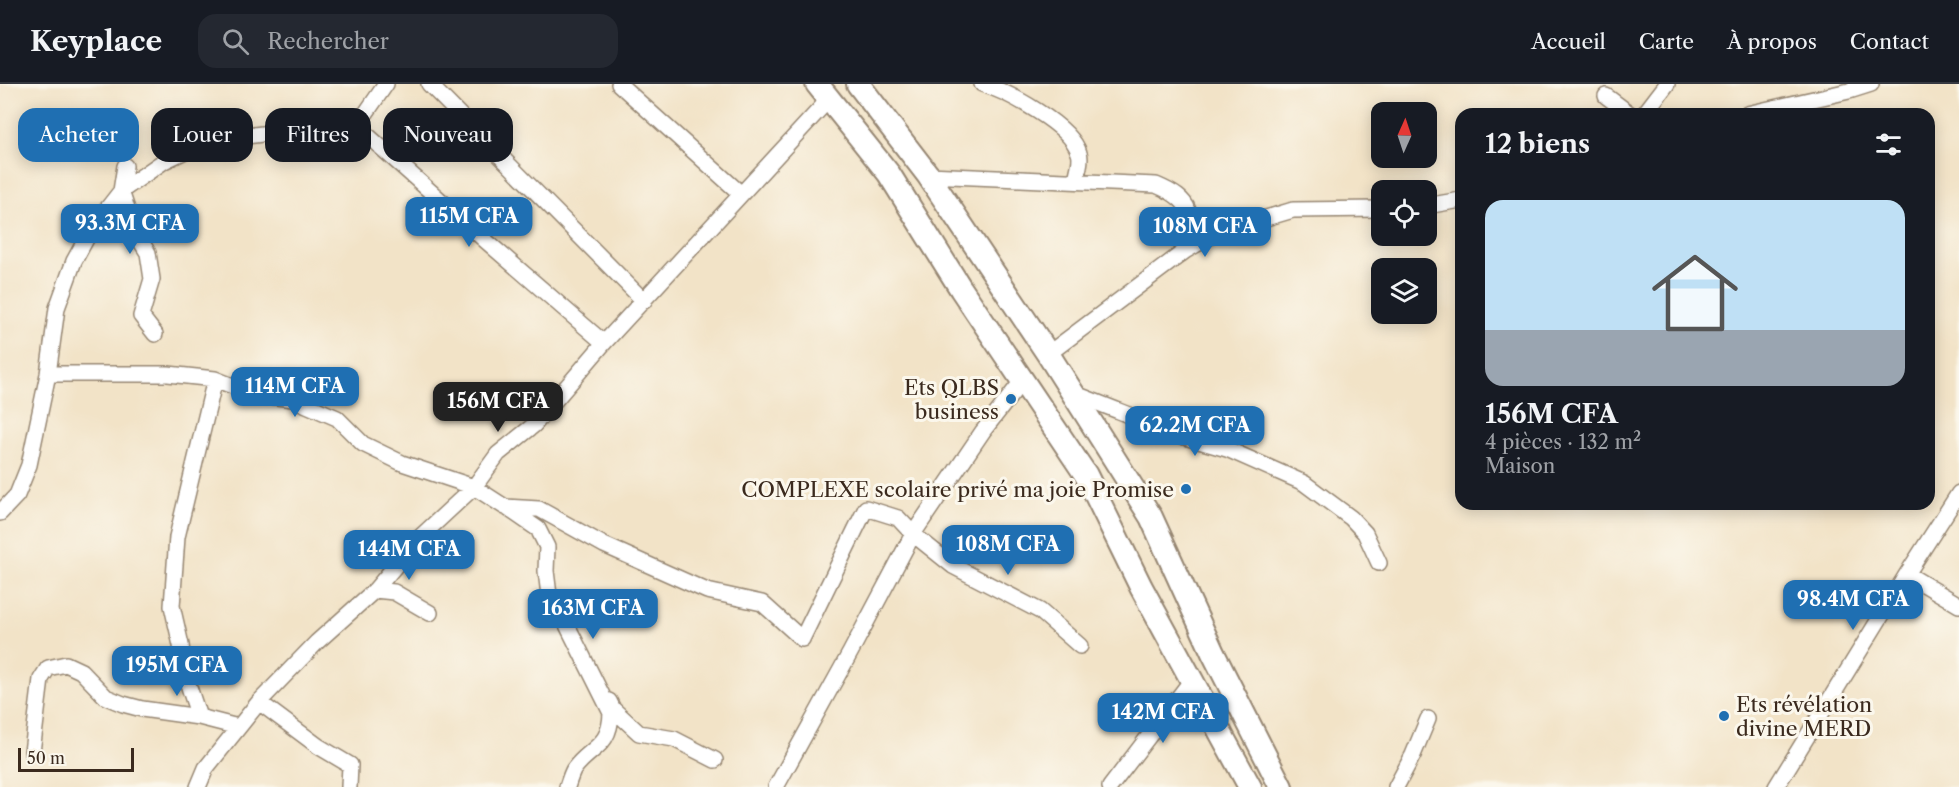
<!DOCTYPE html>
<html lang="fr">
<head>
<meta charset="utf-8">
<style>
	body { margin:0; font-family:"Libre Caslon Text",serif; background:#242831; color:#f1f3f6; height:100vh; display:flex; flex-direction:column; font-size:22px; white-space:nowrap }
	* { box-sizing:border-box; margin:0 }
	p { font-size:20px; color:#9ea1a6 }
	.icon { flex:none; width:33px; height:33px; fill:none; stroke:currentColor; stroke-width:2; stroke-linecap:round; stroke-linejoin:round }
	.map { position:relative; flex:1; overflow:hidden }
	.side { position:absolute; left:1455px; top:24px; width:480px; height:402px; display:flex; flex-direction:column; background:#171b24; border-radius:18px; box-shadow:0 3px 15px #0003 }
	.side>* { flex:none }
	.banner { position:absolute; left:18px; top:24px; width:570px; height:54px; display:flex; gap:12px }
	.needle { width:39px; rotate:3deg }
	.buttons { position:absolute; left:1371px; top:18px; display:grid; gap:12px }
	.buttons a { display:grid; place-items:center; width:66px; height:66px; border-radius:12px; background:#171b24; box-shadow:0 3px 15px #0003; font-size:30px }
	.scale { position:absolute; left:18px; bottom:15px; width:116px; box-sizing:border-box; padding-left:6px; border:3px solid #3b2a1e; border-top:0; font-size:16px; line-height:21px; white-space:nowrap; color:#3b2a1e; -webkit-text-stroke:4px #fbf7ec; paint-order:stroke }
	.price { position:absolute; translate:-50% -51px; padding:0 14px; border-radius:12px; background:#1f6fb2; color:#fff; font-size:20px; line-height:39px; filter:drop-shadow(0 2px 3px #0008) }
	.price::after { content:''; position:absolute; left:50%; top:36px; width:18px; height:14px; margin-left:-9px; background:inherit; clip-path:polygon(0 0,100% 0,50% 100%) }
	.price.selected { background:#222; color:#fff }
	ul { padding:0; list-style:none }
	li { display:grid; align-content:center; gap:12px; height:318px; padding:0 30px }
	li span { display:grid; place-items:center; height:186px; border-radius:18px; color:#555 }
	li>.icon { margin-inline-start:auto }
	span .icon { width:108px; height:108px; fill:#fffc; stroke-width:1 }
	li b { font-size:26px }
	h2 { display:flex; justify-content:space-between; align-items:center; height:72px; padding:0 30px; font-size:26px }
	.chip { padding:0 21px; border-radius:18px; background:#171b24; box-shadow:0 3px 15px #0003; font-size:21px; line-height:54px }
	.chip.selected { background:#1f6fb2; color:#fff }
	header { display:flex; align-items:center; gap:36px; box-sizing:border-box; height:84px; padding:0 30px; background:#171b24; border-bottom:2px solid #363941 }
	header strong { font-size:28px }
	nav { display:flex; gap:33px; margin-inline-start:auto; font-size:21px }
	.search { width:420px; height:54px; background:#242831; display:flex; align-items:center; gap:15px; box-sizing:border-box; padding:0 21px; border-radius:18px; color:#9ea1a6; font-size:22px }
	.map>svg:first-child { display:block }
</style>
</head>
<body>
<header>
<strong>Keyplace</strong>
<div class="search"><svg class="icon" aria-label="search" viewBox="0 0 24 24"><circle cx="10" cy="10" r="6"/><path d="M15 15l6 6"/></svg>Rechercher</div>
<nav><a>Accueil</a><a>Carte</a><a>À propos</a><a>Contact</a></nav>
</header>
<div class="map">
<svg width="1959" height="703" viewBox="0 0 1959 703">
	<rect width="100%" height="100%" fill="#fbf7ec"/>
	<filter id="ink" filterUnits="userSpaceOnUse"><feTurbulence type="fractalNoise" baseFrequency=".0167" numOctaves="2"/><feDisplacementMap in="SourceGraphic" scale="12" xChannelSelector="R" yChannelSelector="G"/><feConvolveMatrix kernelMatrix="1 2 1 2 8 2 1 2 1" color-interpolation-filters="sRGB"/></filter>
	<filter id="wash" filterUnits="userSpaceOnUse"><feTurbulence type="fractalNoise" baseFrequency=".008" numOctaves="4" result="noise"/><feDisplacementMap in="SourceGraphic" scale="24" xChannelSelector="R" yChannelSelector="G"/><feGaussianBlur stdDeviation="1.35" result="paint"/><feColorMatrix in="noise" values="0 0 0 0 0 0 0 0 0 0 0 0 0 0 0 0 0 1.4 0 .05"/><feComposite in="paint" operator="in"/></filter>
	<g filter="url(#wash)">
		<rect width="100%" height="100%" fill="#f2e3c7"/>
	</g>
	<g filter="url(#ink)">
		<g fill="none" stroke-linecap="round" stroke-linejoin="round">
			<!-- minor casing -->
			<g stroke="#968672" stroke-width="18">
				<path id="minor" d="M429,0l215,217
					M619,0l122,110
					M982,0c26,8 89,41 97,69 3,7 -2,20 -3,27
					M1606,12l24,18
					M1644,30l23,-30
					M1747,30l102,-23 22,-7
					M357,42l29,-42
					M125,82l-4,25 13,39 14,23 4,26 -11,37 14,18
					M928,91l228,10c38,16 37,28 29,66
					M1426,122l35,-6
					M1048,270l137,-103 31,-18 77,-23 89,-1
					M48,290h120l47,5 38,15 40,5 44,19 26,26 39,19 72,24 31,20 34,2 65,36 103,46 55,12 40,36 64,-131 32,10 15,16 40,32 87,45 40,35
					M1073,309l112,44 42,12 77,34 47,35 14,15 14,30
					M506,423l32,22 9,18 -1,24 3,24 16,26 46,92c-1,35 -20,33 -37,56 -3,5 -5,12 -7,18
					M0,429l17,-18 12,-30 19,-91 9,-66 17,-47 18,-33 29,-37 43,-30 42,-20 113,-14 38,-1 129,115 118,102
					M1907,490l52,31
					M375,506l19,2 36,21
					M609,617l4,8 26,24 35,6 41,21
					M259,618l59,44 32,19 -1,22
					M199,633l-15,-45 -3,-27 -9,-39 5,-69 38,-158
					M32,668l9,-73 7,-11 18,-4 15,7 25,26 17,7 19,5 57,8 39,10
					M198,703l8,-19 53,-66 58,-60 58,-52 42,-50 57,-53 24,-33 36,-29 70,-82 226,-245
					M776,703l74,-134 63,-119 70,-103 39,-50
					M1110,703l81,-106
					M1396,703l17,-32 15,-36
					M1776,703l131,-213 52,-81"/>
			</g>
			<!-- primary casing -->
			<g stroke="#968672" stroke-width="26">
				<path id="primary" d="M817,0l72,90 72,115 125,186 55,112 109,200
					M858,0l70,91 120,179 103,163 62,136 68,134"/>
			</g>
			<!-- minor -->
			<use href="#minor" stroke="#fff" stroke-width="15"/>
			<!-- primary -->
			<use href="#primary" stroke="#fff" stroke-width="22"/>
		</g>
	</g>
	<!-- markers -->
	<g fill="#1f6fb2" stroke="#fbf7ec" stroke-width="2">
		<circle cx="1011" cy="315" r="6"/>
		<circle cx="1186" cy="405" r="6"/>
		<circle cx="1724" cy="632" r="6"/>
	</g>
	<g text-anchor="middle" dominant-baseline="central" stroke-width="6" stroke-linejoin="round" paint-order="stroke">
		<!-- poi labels -->
		<g font-size="21" fill="#3b2a1e" stroke="#fbf7ec" text-anchor="end">
			<text x="999" y="303">Ets QLBS<tspan x="999" dy="24">business</tspan></text>
			<text x="1174" y="405">COMPLEXE scolaire privé ma joie Promise</text>
			<text x="1736" y="620" text-anchor="start">Ets révélation<tspan x="1736" dy="24">divine MERD</tspan></text>
		</g>
	</g>
</svg>
<div class="buttons">
<a><svg class="needle" viewBox="-14 -14 28 28"><path d="M0-13l5 13h-10z" fill="#e53935"/><path d="M0 13l5-13h-10z" fill="#9ea1a6"/></svg></a>
<a><svg class="icon" aria-label="locate" viewBox="0 0 24 24"><circle cx="12" cy="12" r="6"/><path d="M12 2v4M12 18v4M2 12h4M18 12h4"/></svg></a>
<a><svg class="icon" aria-label="layers" viewBox="0 0 24 24"><path d="M12 4l9 5-9 5-9-5zM3 14l9 5 9-5"/></svg></a>
</div>
<div class="scale">50 m</div>
<b class="price" style="left:469px;top:164px">115M CFA</b>
<b class="price" style="left:130px;top:171px">93.3M CFA</b>
<b class="price" style="left:1205px;top:174px">108M CFA</b>
<b class="price" style="left:295px;top:334px">114M CFA</b>
<b class="price selected" style="left:498px;top:349px">156M CFA</b>
<b class="price" style="left:1195px;top:373px">62.2M CFA</b>
<b class="price" style="left:1008px;top:492px">108M CFA</b>
<b class="price" style="left:409px;top:497px">144M CFA</b>
<b class="price" style="left:1853px;top:547px">98.4M CFA</b>
<b class="price" style="left:593px;top:556px">163M CFA</b>
<b class="price" style="left:177px;top:613px">195M CFA</b>
<b class="price" style="left:1163px;top:660px">142M CFA</b>
<div class="banner">
<a class="chip selected">Acheter</a>
<a class="chip">Louer</a>
<a class="chip">Filtres</a>
<a class="chip">Nouveau</a>
</div>
<section class="side">
<h2>12 biens<svg class="icon" aria-label="filters" viewBox="0 0 24 24"><path d="M4 7h16M4 17h16"/><circle cx="9" cy="7" r="2"/><circle cx="15" cy="17" r="2"/></svg></h2>
<ul>
<li><span style="background:linear-gradient(#bfe0f5 70%,#9aa5b1 0)"><svg class="icon" aria-label="home" viewBox="0 0 24 24"><path d="M3 11l9-7 9 7M6 9v11h12V9"/></svg></span><div><b>156M CFA</b><p>4 pièces · 132 m²</p><p>Maison</p></div></li>
</ul>
</section>
</div>
</body>
</html>
